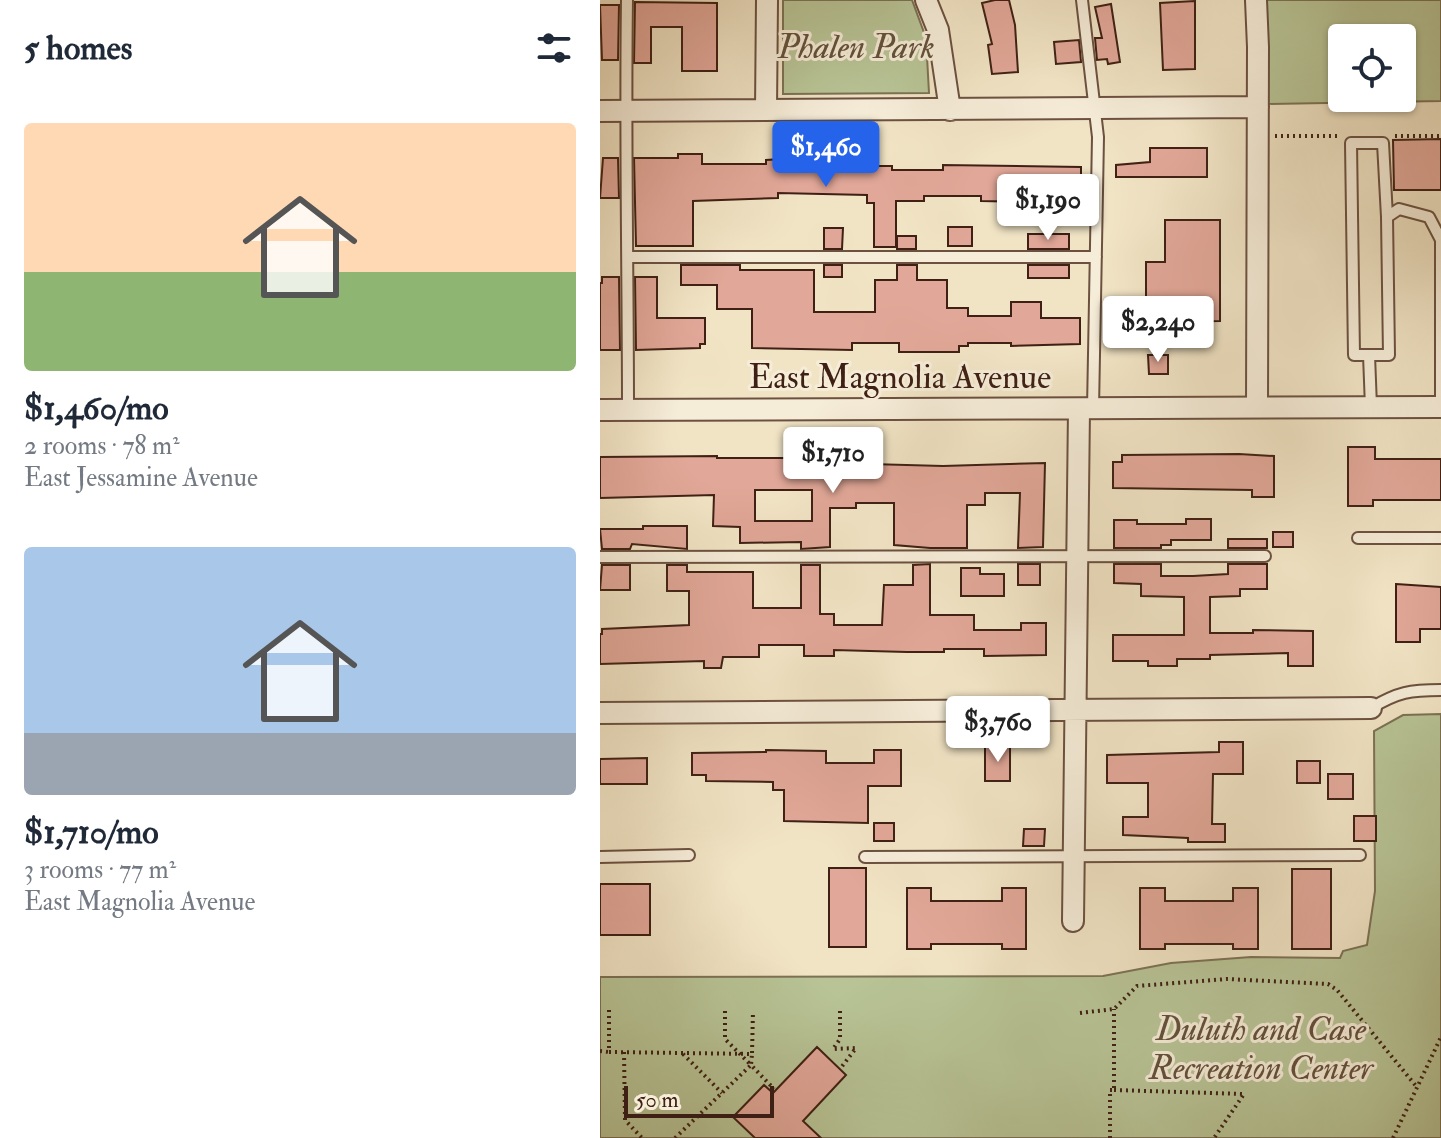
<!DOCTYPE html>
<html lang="en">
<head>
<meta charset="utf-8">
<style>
	body { margin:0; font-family:"IM FELL Double Pica",serif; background:#f2f2f3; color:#1f2937; height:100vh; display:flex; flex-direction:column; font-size:30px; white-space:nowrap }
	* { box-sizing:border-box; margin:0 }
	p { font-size:26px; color:#747a83 }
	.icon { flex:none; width:44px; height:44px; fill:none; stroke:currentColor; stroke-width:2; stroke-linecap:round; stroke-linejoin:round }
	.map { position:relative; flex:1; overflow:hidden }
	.drawer { display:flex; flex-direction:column; background:#fff; width:600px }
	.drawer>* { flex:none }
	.buttons { position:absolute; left:728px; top:24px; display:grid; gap:16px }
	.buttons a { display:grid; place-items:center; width:88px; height:88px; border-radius:8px; background:#fff; box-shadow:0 2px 6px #0004; font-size:40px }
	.scale { position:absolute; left:24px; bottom:20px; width:150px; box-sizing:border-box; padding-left:8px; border:4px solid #3f2014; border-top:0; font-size:22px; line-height:28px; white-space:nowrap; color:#3f2014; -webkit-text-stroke:6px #f6edd9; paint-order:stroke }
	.price { position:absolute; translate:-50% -68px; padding:0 18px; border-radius:8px; background:#fff; color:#222; font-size:26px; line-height:52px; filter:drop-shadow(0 2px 4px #0008) }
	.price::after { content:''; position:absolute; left:50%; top:48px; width:24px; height:18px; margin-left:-12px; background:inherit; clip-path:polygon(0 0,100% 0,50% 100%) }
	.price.on { background:#2563eb; color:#fff }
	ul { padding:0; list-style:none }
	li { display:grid; align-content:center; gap:16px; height:424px; padding:0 24px }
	li span { display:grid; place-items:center; height:248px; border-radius:8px; color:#555 }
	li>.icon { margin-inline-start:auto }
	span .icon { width:144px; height:144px; fill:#fffc; stroke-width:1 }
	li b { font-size:34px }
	h2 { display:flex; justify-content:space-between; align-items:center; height:96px; padding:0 24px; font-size:34px }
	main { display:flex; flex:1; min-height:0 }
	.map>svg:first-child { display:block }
</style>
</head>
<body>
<main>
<section class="drawer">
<h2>5 homes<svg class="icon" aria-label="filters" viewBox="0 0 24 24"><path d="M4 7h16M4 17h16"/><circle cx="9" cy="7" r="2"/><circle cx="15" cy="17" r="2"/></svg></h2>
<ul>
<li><span style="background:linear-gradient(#ffd9b3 60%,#8fb573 0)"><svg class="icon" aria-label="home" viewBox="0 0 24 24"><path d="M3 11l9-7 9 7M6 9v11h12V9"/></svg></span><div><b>$1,460/mo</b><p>2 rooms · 78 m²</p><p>East Jessamine Avenue</p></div></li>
<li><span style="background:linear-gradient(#a9c7e8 75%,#9aa5b1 0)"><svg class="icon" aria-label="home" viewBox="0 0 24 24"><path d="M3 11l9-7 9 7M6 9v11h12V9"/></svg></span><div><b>$1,710/mo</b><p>3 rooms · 77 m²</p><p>East Magnolia Avenue</p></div></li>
</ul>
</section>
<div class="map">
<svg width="841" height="1138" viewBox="0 0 841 1138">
	<rect width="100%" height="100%" fill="#f1e4c5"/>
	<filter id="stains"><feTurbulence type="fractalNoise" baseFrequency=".0025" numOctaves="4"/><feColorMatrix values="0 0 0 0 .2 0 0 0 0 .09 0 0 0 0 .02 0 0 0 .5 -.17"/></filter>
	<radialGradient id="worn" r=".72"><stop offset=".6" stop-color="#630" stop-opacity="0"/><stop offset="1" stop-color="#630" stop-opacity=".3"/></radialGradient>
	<!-- green -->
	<path fill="#b8c496" stroke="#7c7255" stroke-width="2" fill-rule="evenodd" d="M183,0h129l14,38 3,55 -146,1z
		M664,0h177v101l-178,3zM742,38h60v60h-60z
		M841,714v424h-841v-161l503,-1 68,-13 80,-6 89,1 3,-7 24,-6 8,-54 -1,-160 29,-16z"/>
	<!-- building -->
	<path fill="#e1a798" stroke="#3f2014" stroke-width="2" fill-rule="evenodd" d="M395,0h14l6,25 3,47 -26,2 -4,-29 4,-1 -10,-41z
		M595,1v68l-32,1 -3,-67z
		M35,2l82,1v68h-35v-44h-31v36h-17z
		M511,4l9,58 -12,2 -1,-5 -10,1 -2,-22h7l-7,-31z
		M0,5h19l-1,55h-16z
		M479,40l2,22 -25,2 -2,-22z
		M841,139v51h-47l-1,-50z
		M550,148h57v29h-91v-12l34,-3z
		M78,154h24v10h64v-4l52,-3 35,1v8h39v4h51v-5l138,2v36l-100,-2v-5h-57v5h-28v46h-22v-44h-7v-8l-89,-2v5l-85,3v45h-57l-2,-88h44z
		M3,158h15l1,40h-19z
		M565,220h55v101l-74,1v-60h19z
		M348,227h24v19h-24z
		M224,228h19l-1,21h-18z
		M428,234h41v15h-41z
		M297,236h19v13h-19z
		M81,265h59v5h74v42h61v-32h22v-15h20v15h30v28h21v8h43v-14h30v16h39v26l-69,2v-3h-43v3h-9v6h-60v-9h-47v7l-100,-2v-39h-35v-24h-36z
		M224,265h18v12h-18z
		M428,265h41v13h-41z
		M2,277h17l1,73h-20v-67h2z
		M35,277h22v41h48v26h-5v4l-64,2z
		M548,355h20v19h-19z
		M748,447h27v12h66v41h-68v6h-25z
		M639,454l35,2v41h-22v-7l-139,-2v-26h9v-7z
		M117,456v2h75v12h32v-3h10v-4l109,3 102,-3 -2,84 -25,1 2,-55h-35v12h-18v43h-37l-36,-3v-42h-38v5h-26v39l-29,2v-7l-61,1v-16l-27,-1 1,-31 -114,3v-41zM155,490h57v31h-57z
		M586,519h25v21h-40v5h-10v3h-47v-28h23v4h49z
		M43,526h44v23l-55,-5 -2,5h-28l-2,-20h43z
		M673,532h20v15h-20z
		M628,539h39v9h-39z
		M330,564v51h44v15h47v-7h25v32l-62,1v-7h-40v3h-37l-73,-2v6h-30v-11h-45v12h-36l-2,11h-17v-7l-104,3v-30h2v-5l87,-4v-34h-22v-26h20v7h66v36h48v-43h19v49h14v11h48l2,-40h29v-20z
		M418,564h22v21h-22z
		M514,564h47v12h32l35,-2v-10h39v25h-27v7l-30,1v36h43v-3l60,1v35h-25v-13l-78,2v4h-33v7h-29v-5h-35v-26h71v-38l-43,-1v-12l-27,-1z
		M2,565h28v25h-30z
		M361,568h19v6h24v22h-43z
		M796,584l45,3v42h-21v13h-24z
		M619,742h24v32h-30l-1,50h13v18h-37v-4l-65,-3v-18h25v-34h-41v-28l112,-3z
		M385,746h25v35h-25z
		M166,750l60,1v12h48v-13h27v36h-33v37l-84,-2v-31h-11v-8l-67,-1v-6h-14v-22l74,-1z
		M47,758v26h-47v-25z
		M697,761h23v22h-23z
		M728,774h25v25h-25z
		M754,816h22v25h-22z
		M274,823h20v18h-20z
		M424,829h21l-1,17h-21z
		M229,868h37v79h-37z
		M692,869h39v80h-39z
		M0,884h50v51h-50z
		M307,888h24v13h71v-13h24v61h-24v-5h-71v5h-24z
		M540,888h25v13h68v-13h25v61h-25v-5h-68v5h-25z
		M217,1047l29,28 -43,46 18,17h-66l-22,-21 31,-32 9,8z"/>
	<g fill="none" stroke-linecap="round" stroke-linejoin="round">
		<!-- lane casing -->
		<g stroke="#6c5140" stroke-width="14">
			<path id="lane" d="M27,0c-2,137 1,273 1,410
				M482,0l16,137 -5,272
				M787,217l-4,-74h-32l3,212h35l-2,-138 12,-8 30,8 12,23v167
				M28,257h468
				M769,355l2,52
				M758,538h83
				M0,557l665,-1
				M771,708c27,-16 39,-18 70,-18
				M0,857l89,-2
				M265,857l495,-2"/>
		</g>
		<!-- street casing -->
		<g stroke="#6c5140" stroke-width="24">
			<path id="street" d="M326,0l12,30 12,80
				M656,0l2,47 -1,360
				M166,110l1,-110
				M0,111l658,-4
				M0,410l841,-3
				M0,713l771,-5
				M473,921l6,-512"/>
		</g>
		<!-- path -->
		<path stroke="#3f2014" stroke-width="4" stroke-dasharray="2 4" stroke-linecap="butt" d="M675,136h64
			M795,136h46
			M9,1010v42l143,2 1,-43
			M125,1011v28l26,26 1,-11
			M240,1011v28l-7,10 23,-1 -16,21
			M480,1013l34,-4 23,-23 90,-7 101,5 9,6 79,96
			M0,1051l9,1
			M24,1052l1,68 17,18
			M83,1054l39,39
			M514,1090l130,4 -30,44
			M75,1138l76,-73 23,24
			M510,1138v-48h4v-81
			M793,1138l48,-101"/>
		<!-- lane -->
		<use href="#lane" stroke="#f6edd9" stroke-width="10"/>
		<!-- street -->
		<use href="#street" stroke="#f6edd9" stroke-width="20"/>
	</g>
	<g text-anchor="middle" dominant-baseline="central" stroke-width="6" stroke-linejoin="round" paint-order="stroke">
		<!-- park labels -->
		<g font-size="34" font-style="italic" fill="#63513b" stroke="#f6edd9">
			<text x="256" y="47">Phalen Park</text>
			<text x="661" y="1029">Duluth and Case<tspan x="661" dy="39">Recreation Center</tspan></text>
		</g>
		<!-- street labels -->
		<g font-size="34" fill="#3f2014" stroke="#f6edd9">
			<text x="300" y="377">East Magnolia Avenue</text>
		</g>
	</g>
	<rect width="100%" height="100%" filter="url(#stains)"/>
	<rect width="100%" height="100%" fill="url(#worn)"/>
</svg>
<div class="buttons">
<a><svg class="icon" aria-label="locate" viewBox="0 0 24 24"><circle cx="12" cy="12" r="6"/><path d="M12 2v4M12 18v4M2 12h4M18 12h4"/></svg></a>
</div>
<div class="scale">50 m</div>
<b class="price on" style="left:226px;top:189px">$1,460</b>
<b class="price" style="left:448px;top:242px">$1,190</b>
<b class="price" style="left:558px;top:364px">$2,240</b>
<b class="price" style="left:233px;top:495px">$1,710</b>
<b class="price" style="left:398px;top:764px">$3,760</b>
</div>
</main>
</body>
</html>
